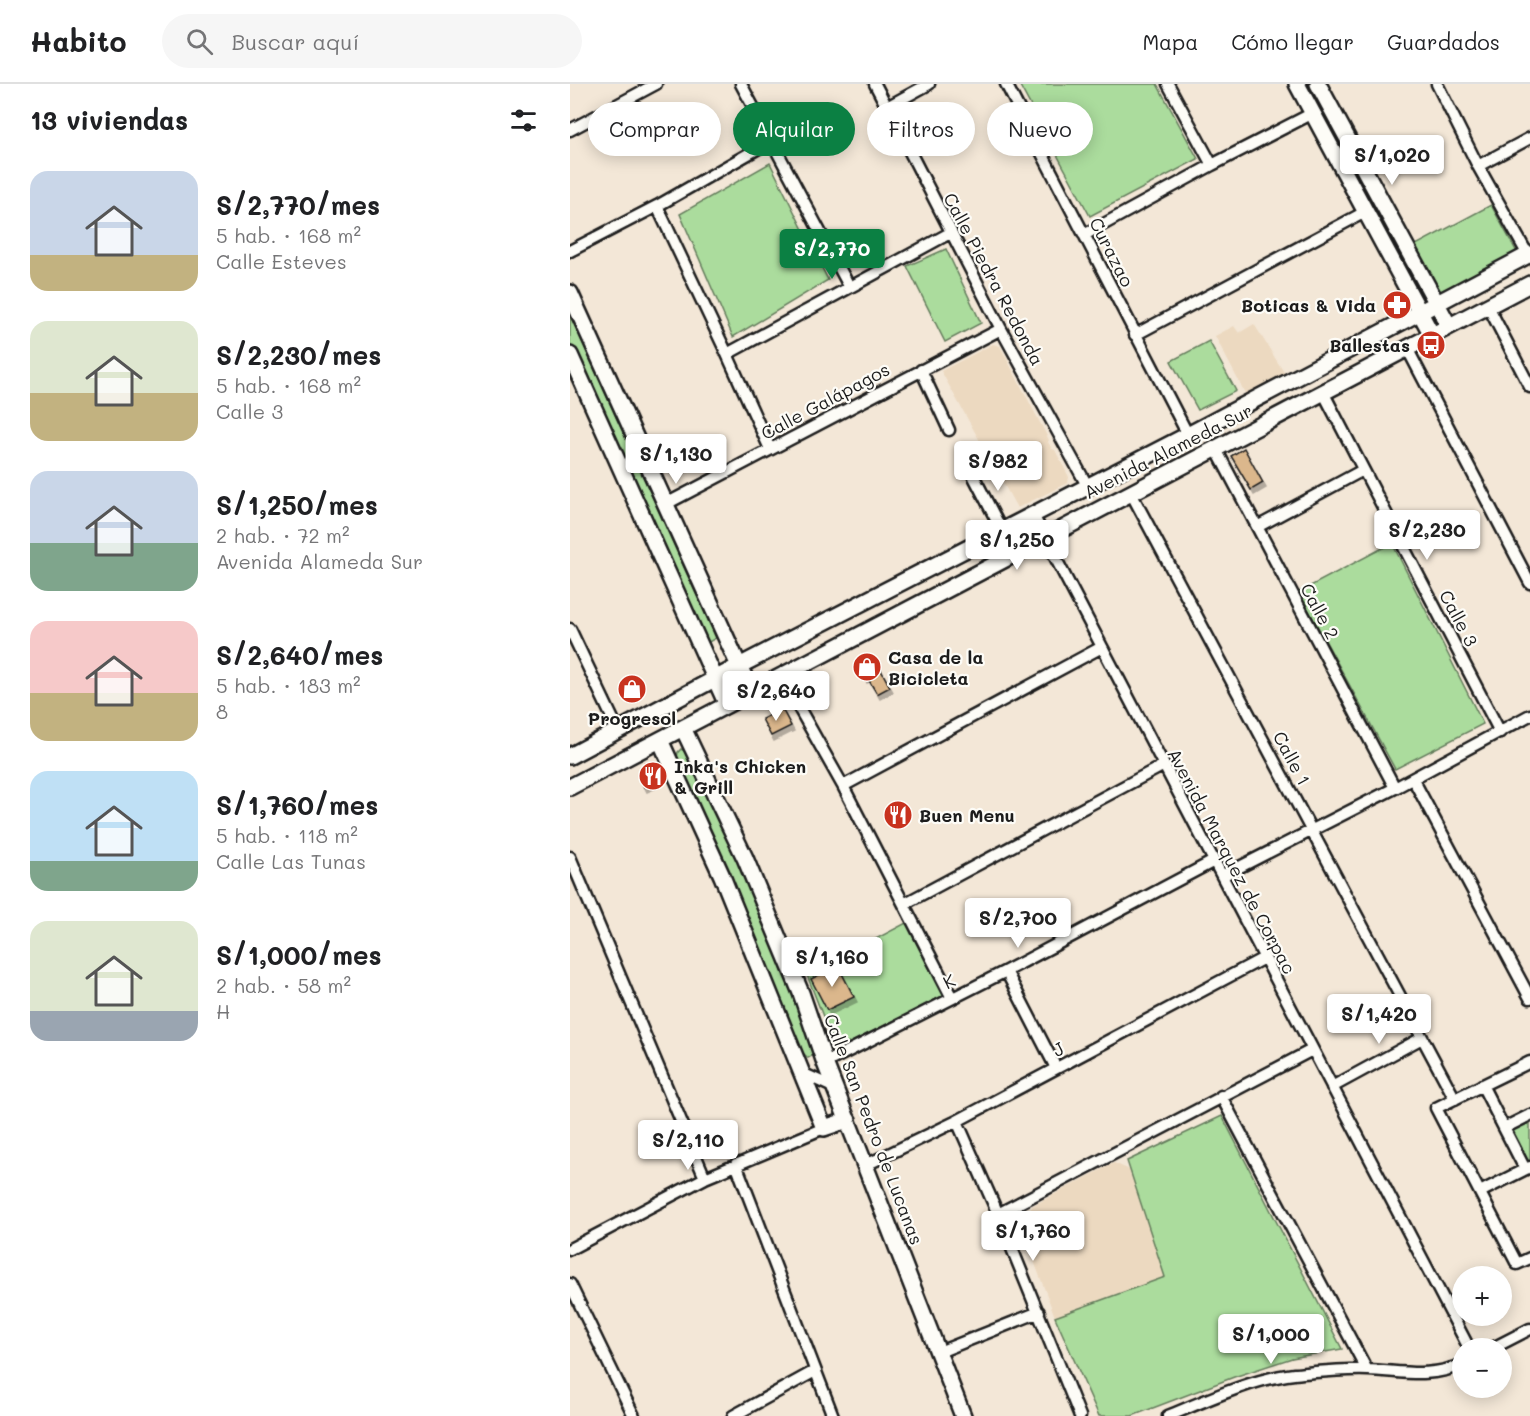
<!DOCTYPE html>
<html lang="es">
<head>
<meta charset="utf-8">
<style>
	body { margin:0; font-family:Mali,sans-serif; background:#f6f6f6; color:#202124; height:100vh; display:flex; flex-direction:column; font-size:22px; white-space:nowrap }
	* { box-sizing:border-box; margin:0 }
	p { font-size:20px; color:#757577 }
	.icon { flex:none; width:33px; height:33px; fill:none; stroke:currentColor; stroke-width:2; stroke-linecap:round; stroke-linejoin:round }
	.map { position:relative; flex:1; overflow:hidden }
	.details { display:flex; flex-direction:column; background:#fff; width:570px }
	.details>* { flex:none }
	.guide { position:absolute; left:18px; top:18px; width:570px; height:54px; display:flex; gap:12px }
	.fabs { position:absolute; left:882px; top:1182px; display:grid; gap:12px }
	.fabs a { display:grid; place-items:center; width:60px; height:60px; border-radius:50%; background:#fff; box-shadow:0 3px 15px #0003; font-size:30px }
	.price { position:absolute; translate:-50% -51px; padding:0 14px; border-radius:6px; background:#fff; color:#222; font-size:20px; line-height:39px; filter:drop-shadow(0 2px 3px #0008) }
	.price::after { content:''; position:absolute; left:50%; top:36px; width:18px; height:14px; margin-left:-9px; background:inherit; clip-path:polygon(0 0,100% 0,50% 100%) }
	.price.active { background:#0b8043; color:#fff }
	ul { padding:0; list-style:none }
	li { display:flex; align-items:center; gap:18px; height:150px; padding:0 30px }
	li span { display:grid; place-items:center; flex:none; width:168px; height:120px; border-radius:18px; color:#555 }
	li>.icon { margin-inline-start:auto }
	span .icon { width:72px; height:72px; fill:#fffc; stroke-width:1 }
	li b { font-size:26px }
	h2 { display:flex; justify-content:space-between; align-items:center; height:72px; padding:0 30px; font-size:26px }
	.tag { padding:0 21px; border-radius:27px; background:#fff; box-shadow:0 3px 15px #0003; font-size:21px; line-height:54px }
	.tag.active { background:#0b8043; color:#fff }
	header { display:flex; align-items:center; gap:36px; box-sizing:border-box; height:84px; padding:0 30px; background:#fff; border-bottom:2px solid #e0e0e0 }
	header strong { font-size:28px }
	nav { display:flex; gap:33px; margin-inline-start:auto; font-size:21px }
	.search { width:420px; height:54px; background:#f6f6f6; display:flex; align-items:center; gap:15px; box-sizing:border-box; padding:0 21px; border-radius:33px; color:#757577; font-size:22px }
	main { display:flex; flex:1; min-height:0 }
	.map>svg:first-child { display:block }
</style>
</head>
<body>
<header>
<strong>Habito</strong>
<div class="search"><svg class="icon" aria-label="search" viewBox="0 0 24 24"><circle cx="10" cy="10" r="6"/><path d="M15 15l6 6"/></svg>Buscar aquí</div>
<nav><a>Mapa</a><a>Cómo llegar</a><a>Guardados</a></nav>
</header>
<main>
<section class="details">
<h2>13 viviendas<svg class="icon" aria-label="filters" viewBox="0 0 24 24"><path d="M4 7h16M4 17h16"/><circle cx="9" cy="7" r="2"/><circle cx="15" cy="17" r="2"/></svg></h2>
<ul>
<li><span style="background:linear-gradient(#c9d6e8 70%,#c2b280 0)"><svg class="icon" aria-label="home" viewBox="0 0 24 24"><path d="M3 11l9-7 9 7M6 9v11h12V9"/></svg></span><div><b>S/2,770/mes</b><p>5 hab. · 168 m²</p><p>Calle Esteves</p></div></li>
<li><span style="background:linear-gradient(#dfe7d0 60%,#c2b280 0)"><svg class="icon" aria-label="home" viewBox="0 0 24 24"><path d="M3 11l9-7 9 7M6 9v11h12V9"/></svg></span><div><b>S/2,230/mes</b><p>5 hab. · 168 m²</p><p>Calle 3</p></div></li>
<li><span style="background:linear-gradient(#c9d6e8 60%,#7fa58c 0)"><svg class="icon" aria-label="home" viewBox="0 0 24 24"><path d="M3 11l9-7 9 7M6 9v11h12V9"/></svg></span><div><b>S/1,250/mes</b><p>2 hab. · 72 m²</p><p>Avenida Alameda Sur</p></div></li>
<li><span style="background:linear-gradient(#f6c9c9 60%,#c2b280 0)"><svg class="icon" aria-label="home" viewBox="0 0 24 24"><path d="M3 11l9-7 9 7M6 9v11h12V9"/></svg></span><div><b>S/2,640/mes</b><p>5 hab. · 183 m²</p><p>8</p></div></li>
<li><span style="background:linear-gradient(#bfe0f5 75%,#7fa58c 0)"><svg class="icon" aria-label="home" viewBox="0 0 24 24"><path d="M3 11l9-7 9 7M6 9v11h12V9"/></svg></span><div><b>S/1,760/mes</b><p>5 hab. · 118 m²</p><p>Calle Las Tunas</p></div></li>
<li><span style="background:linear-gradient(#dfe7d0 75%,#9aa5b1 0)"><svg class="icon" aria-label="home" viewBox="0 0 24 24"><path d="M3 11l9-7 9 7M6 9v11h12V9"/></svg></span><div><b>S/1,000/mes</b><p>2 hab. · 58 m²</p><p>H</p></div></li>
</ul>
</section>
<div class="map">
<svg width="960" height="1332" viewBox="0 0 960 1332">
	<defs>
		<filter id="shadow"><feDropShadow dx="3" dy="5" stdDeviation="0" flood-color="#0004"/></filter>
	</defs>
	<rect width="100%" height="100%" fill="#f3e7d7"/>
	<filter id="ink" filterUnits="userSpaceOnUse"><feTurbulence type="fractalNoise" baseFrequency=".0167" numOctaves="2"/><feDisplacementMap in="SourceGraphic" scale="12" xChannelSelector="R" yChannelSelector="G"/><feConvolveMatrix kernelMatrix="1 2 1 2 8 2 1 2 1" color-interpolation-filters="sRGB"/></filter>
	<g filter="url(#ink)">
		<!-- built -->
		<path fill="#ecd9c0" d="M684,240l31,50 -39,21 -31,-59 19,-10 5,7z
			M423,260l7,2 49,94 -1,2 4,7 3,1 14,27 -1,6 -51,25 -76,-137z
			M544,1079l16,7 35,107 -110,40 -33,-88 10,-23z"/>
		<!-- green -->
		<path fill="#abdc9d" stroke="#647c5c" stroke-width="1.5" d="M449,0h138l41,75 -108,57z
			M732,0h8l112,205 -7,4z
			M200,79l58,117 -95,57 -53,-123z
			M921,121l28,51 -78,41 -27,-51z
			M376,165l35,74 -36,19 -38,-76z
			M0,231l146,323 -11,6 -135,-299z
			M639,257l27,50 -38,19 -27,-49z
			M822,459l91,181 -88,45 -96,-177z
			M111,665l7,4 67,142 60,147v12l-7,4 -7,-7 -59,-145 -65,-148 1,-6z
			M338,838l37,73 -109,55 -29,-75z
			M960,1031v52l-26,-39z
			M652,1032l120,233 -50,9 -58,19 -102,39h-33l-44,-99 110,-40 -38,-116z"/>
		<!-- building -->
		<path fill="#dbb78c" stroke="#1c1c1c" stroke-width="1.5" filter="url(#shadow)" d="M829,213l6,12 -10,5 -6,-12z
			M674,364l19,35 -12,7 -20,-34z
			M305,575l15,28 -13,7 -10,-17 -3,1 -6,-11z
			M212,625l9,17 -20,10 -9,-17z
			M86,686l4,10 -16,7 -5,-10z
			M268,882l16,31 -27,13 -16,-31z"/>
		<g fill="none" stroke-linecap="round" stroke-linejoin="round">
			<!-- street casing -->
			<g stroke="#1c1c1c" stroke-width="15">
				<path id="street" d="M171,0l108,202
					M305,0l126,245 87,158
					M436,0l182,351
					M598,0l44,81
					M867,0l41,82 50,89
					M317,23l42,-23
					M0,46l86,-46
					M908,82l52,-28
					M87,122l70,148 43,95
					M514,151l128,-70 101,-52
					M0,167l87,-45 114,-65
					M918,222l42,81
					M565,251l230,-123
					M837,264l123,235
					M157,270l223,-121
					M351,286l28,60
					M753,308l177,340
					M646,365l179,339
					M403,391l29,56
					M561,409l324,606
					M96,420l335,-175
					M463,431l436,833
					M687,443l106,-57
					M0,545l48,101
					M211,592l62,110 109,212
					M843,695l117,219
					M273,702l259,-139
					M0,773l135,321
					M652,792l173,-88 135,-73
					M334,820l260,-139
					M436,887l50,97
					M960,978l-94,46 81,156 13,-6
					M255,979l181,-92 208,-110
					M232,989l33,15
					M912,1001l43,84
					M762,1003l90,-49
					M651,1012l146,274
					M387,1037l41,93 82,202
					M934,1044l26,-13
					M166,1080l97,252
					M296,1081l91,-44 307,-163
					M910,1108l50,-25
					M428,1130l314,-164
					M0,1165l135,-71 119,-50
					M0,1200l64,132
					M923,1264l37,-19
					M369,1268l100,-40
					M163,1332l82,-45
					M598,1332c39,-16 84,-37 126,-42 24,-2 50,-5 74,-4 32,1 64,9 94,-6"/>
			</g>
			<!-- secondary casing -->
			<g stroke="#1c1c1c" stroke-width="20">
				<path id="secondary" d="M727,0l135,251
					M748,0l131,242
					M0,209l169,373 13,26
					M0,271l157,350
					M113,644l62,130 56,135 24,70 138,353
					M90,656l62,136 102,252 24,-8
					M0,672l169,-90 449,-231 342,-181
					M0,703l960,-503"/>
			</g>
			<!-- street -->
			<use href="#street" stroke="#fdfcf7" stroke-width="10"/>
			<!-- secondary -->
			<use href="#secondary" stroke="#fdfcf7" stroke-width="15"/>
		</g>
	</g>
	<!-- icons -->
	<defs>
		<g id="pharmacy-disc" transform="scale(1.5)"><circle r="9.5" fill="#c8321e" stroke="#fdfcf7"/><path d="M-2-6h4v4h4v4h-4v4h-4v-4h-4v-4h4Z" fill="#fff"/></g>
		<g id="bus-disc" transform="scale(1.5)"><circle r="9.5" fill="#c8321e" stroke="#fdfcf7"/><path d="M-5-6H5V4H4V6H2V4H-2V6H-4V4H-5ZM-3.5-4V0h7V-4ZM-3.5 1.2v1.5H-2V1.2ZM2 1.2v1.5H3.5V1.2Z" fill="#fff"/></g>
		<g id="shop-disc" transform="scale(1.5)"><circle r="9.5" fill="#c8321e" stroke="#fdfcf7"/><path d="M-5-2.5h2.3a2.7 3.5 0 0 1 5.4 0H5L5.5 6h-11ZM-1.5-2.5h3a1.5 2.3 0 0 0-3 0Z" fill="#fff"/></g>
		<g id="restaurant-disc" transform="scale(1.5)"><circle r="9.5" fill="#c8321e" stroke="#fdfcf7"/><path d="M-5-6h1v4h1v-4h1v4h1v-4h1v5L-1.5 .5V6h-2V.5L-5-1ZM5-6V6H3V1.5H1.5Q1.5-4 5-6Z" fill="#fff"/></g>
	</defs>
	<g fill-rule="evenodd">
		<use href="#pharmacy-disc" x="827" y="221"/>
		<use href="#bus-disc" x="861" y="261"/>
		<use href="#shop-disc" x="297" y="583"/>
		<use href="#shop-disc" x="62" y="605"/>
		<use href="#restaurant-disc" x="83" y="692"/>
		<use href="#restaurant-disc" x="328" y="731"/>
	</g>
	<g text-anchor="middle" dominant-baseline="central" stroke-width="4.5" stroke-linejoin="round" paint-order="stroke">
		<!-- street labels -->
		<g font-size="18" fill="#1c1c1c" stroke="#fdfcf7">
			<text transform="translate(542 168) rotate(63)">Curazao</text>
			<text transform="translate(424 195) rotate(62)">Calle Piedra Redonda</text>
			<text transform="translate(255 317) rotate(-28)">Calle Galápagos</text>
			<text transform="translate(598 367) rotate(-27)">Avenida Alameda Sur</text>
			<text transform="translate(750 527) rotate(62)">Calle 2</text>
			<text transform="translate(889 534) rotate(62)">Calle 3</text>
			<text transform="translate(722 674) rotate(62)">Calle 1</text>
			<text transform="translate(662 777) rotate(62)">Avenida Marquez de Corpac</text>
			<text transform="translate(379 897) rotate(-27)">K</text>
			<text transform="translate(488 965) rotate(-28)">J</text>
			<text transform="translate(304 1045) rotate(69)">Calle San Pedro de Lucanas</text>
		</g>
		<!-- poi labels -->
		<g font-size="18" font-weight="bold" fill="#1c1c1c" stroke="#fdfcf7" text-anchor="start">
			<text x="806" y="221" text-anchor="end">Boticas &amp; Vida</text>
			<text x="840" y="261" text-anchor="end">Ballestas</text>
			<text x="318" y="573">Casa de la<tspan x="318" dy="21">Bicicleta</tspan></text>
			<text x="62" y="634" text-anchor="middle">Progresol</text>
			<text x="104" y="682">Inka's Chicken<tspan x="104" dy="21">&amp; Grill</tspan></text>
			<text x="349" y="731">Buen Menu</text>
		</g>
	</g>
</svg>
<div class="fabs">
<a>+</a>
<a>−</a>
</div>
<b class="price" style="left:822px;top:102px">S/1,020</b>
<b class="price active" style="left:262px;top:196px">S/2,770</b>
<b class="price" style="left:106px;top:401px">S/1,130</b>
<b class="price" style="left:428px;top:408px">S/982</b>
<b class="price" style="left:857px;top:477px">S/2,230</b>
<b class="price" style="left:447px;top:487px">S/1,250</b>
<b class="price" style="left:206px;top:638px">S/2,640</b>
<b class="price" style="left:448px;top:865px">S/2,700</b>
<b class="price" style="left:262px;top:904px">S/1,160</b>
<b class="price" style="left:809px;top:961px">S/1,420</b>
<b class="price" style="left:118px;top:1087px">S/2,110</b>
<b class="price" style="left:463px;top:1178px">S/1,760</b>
<b class="price" style="left:701px;top:1281px">S/1,000</b>
<div class="guide">
<a class="tag">Comprar</a>
<a class="tag active">Alquilar</a>
<a class="tag">Filtros</a>
<a class="tag">Nuevo</a>
</div>
</div>
</main>
</body>
</html>
